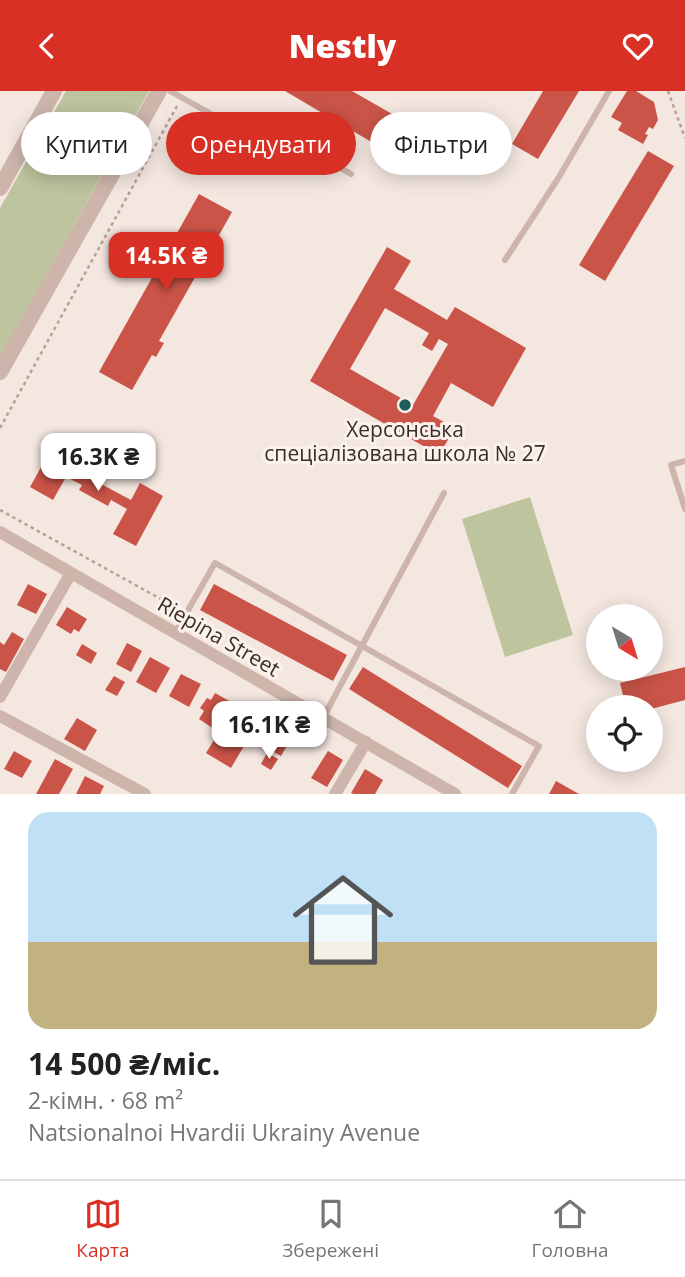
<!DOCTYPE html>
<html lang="uk">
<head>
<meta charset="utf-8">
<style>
	body { margin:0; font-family:"Open Sans",sans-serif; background:#f6f6f6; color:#222; height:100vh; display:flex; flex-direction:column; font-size:26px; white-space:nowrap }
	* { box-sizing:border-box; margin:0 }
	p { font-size:23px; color:#767676 }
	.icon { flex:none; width:38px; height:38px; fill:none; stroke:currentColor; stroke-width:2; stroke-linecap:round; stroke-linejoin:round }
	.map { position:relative; height:703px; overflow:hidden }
	.side { display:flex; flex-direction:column; background:#fff; flex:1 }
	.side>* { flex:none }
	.banner { position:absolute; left:21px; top:21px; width:644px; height:63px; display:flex; gap:14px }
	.needle { width:46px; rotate:142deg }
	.controls { position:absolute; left:586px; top:513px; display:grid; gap:14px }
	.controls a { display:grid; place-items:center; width:77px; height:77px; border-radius:50%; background:#fff; box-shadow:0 4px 18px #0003; font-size:35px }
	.price { position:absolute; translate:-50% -60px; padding:0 16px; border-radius:14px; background:#fff; color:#222; font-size:23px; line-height:46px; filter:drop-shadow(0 2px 4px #0008) }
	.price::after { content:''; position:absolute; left:50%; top:42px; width:21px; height:16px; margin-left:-10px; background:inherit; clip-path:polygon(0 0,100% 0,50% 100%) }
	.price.selected { background:#d93025; color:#fff }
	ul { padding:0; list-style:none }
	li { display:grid; align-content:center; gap:14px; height:371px; padding:0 28px }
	li span { display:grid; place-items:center; height:217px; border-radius:21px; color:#555 }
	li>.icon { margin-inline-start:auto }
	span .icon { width:126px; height:126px; fill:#fffc; stroke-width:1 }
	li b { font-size:30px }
	.chip { padding:0 24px; border-radius:32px; background:#fff; box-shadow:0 4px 18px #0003; font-size:24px; line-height:63px }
	.chip.selected { background:#d93025; color:#fff }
	header { display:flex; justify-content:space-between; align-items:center; height:91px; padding:0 28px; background:#d93025; color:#fff; font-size:32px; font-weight:800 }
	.dock { display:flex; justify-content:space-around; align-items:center; height:98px; border-top:2px solid #e0e0e0; background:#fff; font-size:19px; color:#767676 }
	.dock a { display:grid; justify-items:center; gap:4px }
	.dock .selected { color:#d93025 }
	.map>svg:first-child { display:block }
</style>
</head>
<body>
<header><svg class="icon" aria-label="back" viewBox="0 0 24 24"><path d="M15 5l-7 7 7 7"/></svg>Nestly<svg class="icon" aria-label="heart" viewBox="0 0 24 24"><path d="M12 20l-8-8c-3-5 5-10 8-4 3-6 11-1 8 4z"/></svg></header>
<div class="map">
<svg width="685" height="703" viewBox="0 0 685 703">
	<rect width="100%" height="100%" fill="#f4e7e0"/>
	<!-- green -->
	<path fill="#bdc49e" d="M66,0h83l-149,266v-149z
		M530,406l43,138 -68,22 -43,-138z"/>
	<!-- building -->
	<path fill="#ca5448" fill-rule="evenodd" d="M285,0h67l68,39 -18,30z
		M543,0h36l-41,68 -26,-15z
		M627,0h9l18,11 4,18 -5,9 -4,-2 -4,7 3,1 -5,9 -25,-14 4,-7 -11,-6z
		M648,60l26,15 -69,115 -26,-16z
		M199,103l33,18 -19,34 6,3 -10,18 -6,-4 -44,78 5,2 -8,14 -4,-2 -20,35 -33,-18z
		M387,156l24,14 -17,28 53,31 8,-13 71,41 -33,59 -42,-24 -18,33 22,12 -16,27 -129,-74zM385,217l44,25 -7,12 10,6 7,-12 9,5 -35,61 -63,-36z
		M55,351l23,13 -7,13 60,32 9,-17 23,13 -27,50 -23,-12 14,-25 -16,-9 -3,6 -29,-16 3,-5 -16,-8 -13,23 -23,-13z
		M28,493l19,10 -11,20 -19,-9z
		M214,493l133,71 -14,26 -133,-71z
		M67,516l20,12 -8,13 -5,-3 -3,5 -15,-9z
		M12,541l12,7 -18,33 -6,-3v-27l4,3z
		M127,552l15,8 -11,21 -15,-8z
		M82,553l15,9 -6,11 -15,-9z
		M150,566l20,11 -14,25 -20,-11z
		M363,576l159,99 -14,22 -159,-99z
		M685,576v33l-34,9 -25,-2 -6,-24z
		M181,583l20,10 -12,23 -20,-11z
		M114,585l11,6 -8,14 -12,-6z
		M215,602l16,9 -17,27 -15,-10 5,-8 -4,-3 7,-10 4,2z
		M240,620l6,5 3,-5 11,8 -11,17 -18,-11z
		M77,627l20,12 -12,21 -21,-12z
		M271,631l22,13 -12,21 -22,-12z
		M219,641l25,14 -13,22 -25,-15z
		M14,660l18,10 -10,17 -18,-9z
		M328,660l15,9 -16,27 -16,-9z
		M267,662l11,6 -7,11 -10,-6z
		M55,668l18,10 -14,25h-23z
		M365,678l18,11 -8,14h-21l-3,-1z
		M85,685l19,10 -4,8h-24z
		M556,690l23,13h-30z"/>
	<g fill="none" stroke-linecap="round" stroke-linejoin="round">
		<!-- path -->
		<path stroke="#b99f95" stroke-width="2.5" stroke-dasharray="3.5 3.5" stroke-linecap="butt" d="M668,0l17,47
			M0,337l177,-322
			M0,419l177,98"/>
		<!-- service -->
		<path stroke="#cdb5ab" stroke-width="6" d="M170,0l75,42 19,-9 87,50
			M505,169l54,-83 50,-86
			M685,370l-14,4 14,44
			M175,542l40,-70 324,183 -27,48
			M323,627l121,-225"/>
		<!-- minor -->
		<path stroke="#cdb5ab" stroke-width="12" d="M0,441l455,262
			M0,606l71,-124
			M0,625l145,78
			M335,703l31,-52"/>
		<!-- tertiary -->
		<path stroke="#cdb5ab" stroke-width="16" d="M0,97l54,-97
			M0,281l159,-281"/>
	</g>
	<!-- markers -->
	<circle fill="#1e5e58" stroke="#fbf2ed" stroke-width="2.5" cx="405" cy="314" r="7"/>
	<g text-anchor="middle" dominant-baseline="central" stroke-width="6" stroke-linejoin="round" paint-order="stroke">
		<!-- poi labels -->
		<g font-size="21" fill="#3a2d2a" stroke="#fbf2ed">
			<text x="405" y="338">Херсонська<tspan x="405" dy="24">спеціалізована школа № 27</tspan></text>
		</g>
		<!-- street labels -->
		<g font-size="21" fill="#3a2d2a" stroke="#fbf2ed">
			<text transform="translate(219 545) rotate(30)">Riepina Street</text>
		</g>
	</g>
</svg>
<div class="controls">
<a><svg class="needle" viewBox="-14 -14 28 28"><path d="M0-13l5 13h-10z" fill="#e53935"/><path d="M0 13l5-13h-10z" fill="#767676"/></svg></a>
<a><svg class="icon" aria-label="locate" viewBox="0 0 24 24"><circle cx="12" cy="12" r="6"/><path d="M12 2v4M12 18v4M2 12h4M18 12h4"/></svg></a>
</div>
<b class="price selected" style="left:166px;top:201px">14.5K ₴</b>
<b class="price" style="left:98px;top:402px">16.3K ₴</b>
<b class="price" style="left:269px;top:670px">16.1K ₴</b>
<div class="banner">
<a class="chip">Купити</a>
<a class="chip selected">Орендувати</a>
<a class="chip">Фільтри</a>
</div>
</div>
<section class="side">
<ul>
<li><span style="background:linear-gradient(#bfe0f5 60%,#c2b280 0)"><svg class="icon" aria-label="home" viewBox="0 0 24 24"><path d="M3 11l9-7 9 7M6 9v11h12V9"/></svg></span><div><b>14 500 ₴/міс.</b><p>2-кімн. · 68 m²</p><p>Natsionalnoi Hvardii Ukrainy Avenue</p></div></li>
</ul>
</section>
<nav class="dock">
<a class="selected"><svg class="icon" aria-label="map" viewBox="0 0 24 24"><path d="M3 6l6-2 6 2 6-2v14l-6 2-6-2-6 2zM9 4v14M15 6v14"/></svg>Карта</a>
<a><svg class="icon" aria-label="saved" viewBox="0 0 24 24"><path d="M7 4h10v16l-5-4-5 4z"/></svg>Збережені</a>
<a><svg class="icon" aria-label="home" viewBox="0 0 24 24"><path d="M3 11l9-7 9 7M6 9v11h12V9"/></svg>Головна</a>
</nav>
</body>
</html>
